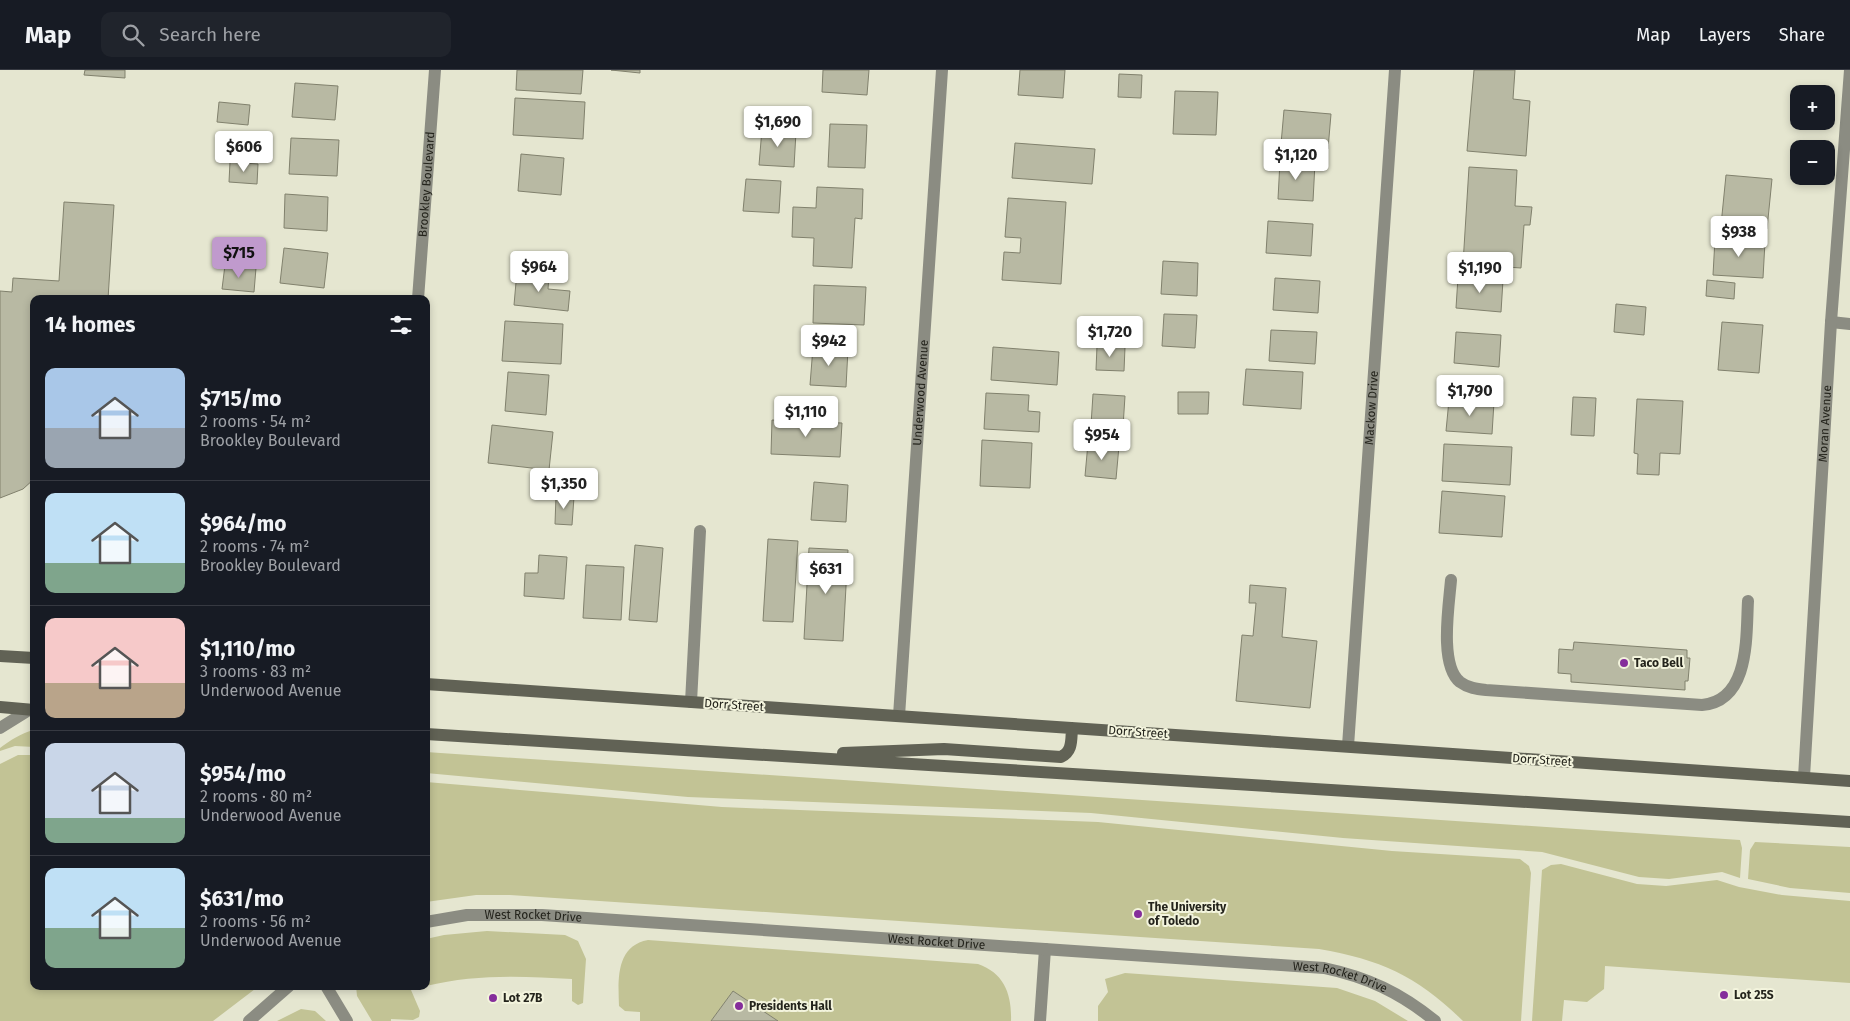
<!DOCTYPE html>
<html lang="en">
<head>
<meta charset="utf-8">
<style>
	body { margin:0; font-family:"Fira Sans",sans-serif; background:#20242c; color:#f1f3f6; height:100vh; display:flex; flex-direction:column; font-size:19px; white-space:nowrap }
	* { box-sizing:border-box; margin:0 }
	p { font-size:16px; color:#9ea1a6 }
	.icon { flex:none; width:28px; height:28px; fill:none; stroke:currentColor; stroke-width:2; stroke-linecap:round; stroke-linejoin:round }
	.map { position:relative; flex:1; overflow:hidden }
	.panel { position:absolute; left:30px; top:225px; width:400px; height:695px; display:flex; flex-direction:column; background:#171b24; border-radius:10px; box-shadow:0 2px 8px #0003 }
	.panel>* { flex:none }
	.tools { position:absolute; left:1790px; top:15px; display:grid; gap:10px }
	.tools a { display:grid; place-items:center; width:45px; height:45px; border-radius:10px; background:#171b24; box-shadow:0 2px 8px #0003; font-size:25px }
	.price { position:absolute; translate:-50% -42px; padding:0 11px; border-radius:5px; background:#fff; color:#222; font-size:16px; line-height:32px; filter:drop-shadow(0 1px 2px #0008) }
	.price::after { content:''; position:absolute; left:50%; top:30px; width:15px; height:11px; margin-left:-8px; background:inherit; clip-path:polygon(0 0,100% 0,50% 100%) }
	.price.on { background:#c09acd; color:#111 }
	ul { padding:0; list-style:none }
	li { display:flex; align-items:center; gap:15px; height:125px; padding:0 15px }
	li+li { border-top:1px solid #363941 }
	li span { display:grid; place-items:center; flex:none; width:140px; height:100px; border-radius:10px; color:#555 }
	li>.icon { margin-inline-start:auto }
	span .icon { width:60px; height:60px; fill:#fffc; stroke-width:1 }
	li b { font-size:21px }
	h2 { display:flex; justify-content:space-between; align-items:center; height:60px; padding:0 15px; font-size:21px }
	header { display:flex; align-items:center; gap:30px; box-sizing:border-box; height:70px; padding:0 25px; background:#171b24; border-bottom:1px solid #363941 }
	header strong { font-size:24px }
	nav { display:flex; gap:28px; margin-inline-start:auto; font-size:18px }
	.search { width:350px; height:45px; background:#20242c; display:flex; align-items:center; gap:12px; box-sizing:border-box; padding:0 18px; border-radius:10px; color:#9ea1a6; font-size:19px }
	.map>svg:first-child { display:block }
</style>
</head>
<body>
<header>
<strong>Map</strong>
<div class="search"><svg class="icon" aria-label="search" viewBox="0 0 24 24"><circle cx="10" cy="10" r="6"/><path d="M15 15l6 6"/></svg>Search here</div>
<nav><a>Map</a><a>Layers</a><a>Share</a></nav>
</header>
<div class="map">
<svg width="1850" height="951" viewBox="0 0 1850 951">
	<rect width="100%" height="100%" fill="#e5e6d0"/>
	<!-- green -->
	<path fill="#c2c395" d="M34,660v17l-19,-1 -15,5v-3c11,-8 21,-15 34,-18z
		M426,682l1314,88 2,8 -2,30 -18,-6 -53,7 -30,-2 -97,-25 -199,-14 -252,-25 -403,-16 -262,-24z
		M18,685h16v231h225l-46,35h-213v-257z
		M426,712l296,25 376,15 294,29 128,8 9,7 2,7 -10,148h-58c-46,-45 -81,-61 -144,-72l-809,-54h-34l-50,7z
		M1755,772l95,5v46l-60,-5 -42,-9 2,-29z
		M1561,794l76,20 29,2 51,-6 22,7 43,8 68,6v82l-245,-17 -1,23 -17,13 -23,-2 -2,21h-30l10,-151 9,-5z
		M487,861l78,4 13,6 8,18 -3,44 -5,2 -6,-4v-22c-50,-3 -97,-5 -146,7v-47l18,-4z
		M648,870l330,24c26,9 34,30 33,57h-233l-45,-30 -22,30h-71v-9l-15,-1 -6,-5c-1,-27 -3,-60 29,-66z
		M1125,903l212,15 38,13 33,20h-310v-15l10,-14 -3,-13z
		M356,916h69l-14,4 9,21 -1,6 -6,3 -22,-1v2h-19l-15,-25z
		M301,939l14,2 11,10h-49z"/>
	<!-- building -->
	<path fill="#b8b9a3" stroke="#81816d" d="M85,0h40v8l-41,-3z
		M517,0h66l-2,24 -65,-4z
		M611,0h29v3z
		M823,0h46l-2,25 -45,-3z
		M1020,0h45l-2,28 -45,-3z
		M1474,0h41l-2,29 17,2 -4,55 -59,-5z
		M1119,4l23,1 -1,23 -23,-1z
		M295,13l43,3 -3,34 -43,-3z
		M1175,21l43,1 -2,43 -43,-1z
		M515,28l70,4 -2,37 -70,-4z
		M219,32l31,3 -2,20 -31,-3z
		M1284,40l47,4 -3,35 -47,-5z
		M830,54l37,1 -2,43 -37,-1z
		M762,59l34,3 -2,35 -35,-2z
		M291,68l48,2 -2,36 -48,-2z
		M1015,73l80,6 -3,35 -80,-6z
		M521,84l43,4 -3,37 -43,-4z
		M1280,91l35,2 -2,38 -35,-2z
		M230,92l28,2 -1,20 -28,-2z
		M1469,97l48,3 -2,36 17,1 -2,18h-6l-3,43 -58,-4z
		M1726,105l46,4 -5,50 -46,-4z
		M746,109l35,2 -2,32 -36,-2z
		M817,117l46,2 -1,30 -7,-1 -3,50 -39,-2 1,-28 -22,-1 1,-30 23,1z
		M285,124l43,3 -1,34 -43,-3z
		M1008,128l58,4 -5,82 -59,-4 2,-28 16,1 1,-15 -16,-1z
		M64,132l50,3 -6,94h-74v180l-11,10 -23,9v-207l12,1 1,-14 46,3z
		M1268,151l45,3 -2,32 -45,-3z
		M1715,169l50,3 -2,36 -50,-3z
		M284,178l44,5 -4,35 -44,-5z
		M1163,191l35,2 -1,33 -36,-2z
		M225,195l31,3 -2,24 -32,-3z
		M517,201l32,4 -1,14 22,2 -2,20 -54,-6z
		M1458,207l45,3 -2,32 -45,-4z
		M1275,208l45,3 -2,32 -45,-3z
		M1707,210l28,3 -1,16 -28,-3z
		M814,215l52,2 -2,38 -51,-2z
		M1616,234l30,3 -2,28 -30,-3z
		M1164,244l33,1 -2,33 -33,-2z
		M505,251l58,3 -2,40 -59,-3z
		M1722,252l41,3 -4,48 -41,-3z
		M1271,260l46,2 -2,32 -46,-3z
		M1456,262l45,3 -2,32 -45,-4z
		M1097,276l28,1 -1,24 -28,-1z
		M813,277l35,2 -2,38 -36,-2z
		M993,277l66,5 -2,33 -66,-5z
		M1246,299l57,3 -2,37 -58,-4z
		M508,302l41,3 -3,40 -41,-4z
		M1178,322h31l-1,22h-30z
		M986,323l43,2 -1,16 12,1 -1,20 -55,-3z
		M1093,324l32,2 -2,31 -32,-2z
		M1573,327l23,1 -2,38 -23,-1z
		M1637,329l46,2 -3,53 -20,-1 -1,22 -22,-1 1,-20 -4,-1z
		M1449,330l45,2 -2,32 -46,-3z
		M772,350l70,3 -2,34 -69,-3z
		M492,355l61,7 -4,38 -61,-7z
		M982,370l50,3 -2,45 -50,-2z
		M1088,373l31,3 -3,33 -31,-3z
		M1444,374l68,3 -2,38 -68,-4z
		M814,412l34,3 -2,37 -35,-2z
		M1442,421l63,5 -3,41 -63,-4z
		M556,426l18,1 -2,28 -17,-1z
		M768,469l30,2 -5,81 -30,-1z
		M635,475l28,3 -6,74 -28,-2z
		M809,478l39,2 -5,91 -39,-2z
		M539,485l28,2 -3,42 -40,-3 1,-23h13z
		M586,495l38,2 -3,53 -38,-2z
		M1250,515l36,3 -4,49 35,4 -7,67 -74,-7 6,-66 11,1 3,-33h-7z
		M1574,572l113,8v8h3l-2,23h-3v9l-114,-8v-8l-13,-1 1,-24 14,1z
		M733,921l45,30h-67z"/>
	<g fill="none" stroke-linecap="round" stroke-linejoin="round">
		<!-- lane -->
		<path stroke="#8b8c82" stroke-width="12" d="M1451,510c-2,25 -12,85 9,102 8,6 17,7 26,8l216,15c48,-4 44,-68 46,-104
			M691,632l9,-171
			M326,916l21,35
			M1040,951l5,-72"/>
		<!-- street -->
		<g stroke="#8b8c82" stroke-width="12">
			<path id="s1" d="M418,229l17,-229"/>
			<path d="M1831,252l19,2"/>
			<path id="s2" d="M899,646l43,-646"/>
			<path d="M0,658l29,-18"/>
			<path id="s3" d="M1348,676l47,-676"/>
			<path id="s4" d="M1804,707l27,-455 19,-252"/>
			<path id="s5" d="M426,852l41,-7h75l782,53c43,9 77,25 111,53"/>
			<path d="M249,951l40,-35"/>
		</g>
		<!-- secondary -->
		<path stroke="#616255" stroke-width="12" d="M0,586l34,2
			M426,614l1424,97
			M0,637l34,3
			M426,664l1424,88
			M843,683l101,-4 117,8c12,-6 10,-17 11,-29"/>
	</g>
	<!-- markers -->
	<g fill="#852e9b" stroke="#f3f4dd" stroke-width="2">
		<circle cx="1624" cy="593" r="5"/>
		<circle cx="1138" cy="844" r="5"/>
		<circle cx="1724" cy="925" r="5"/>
		<circle cx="493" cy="928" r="5"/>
		<circle cx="739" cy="936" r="5"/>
	</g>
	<g text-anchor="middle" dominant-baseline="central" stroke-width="4" stroke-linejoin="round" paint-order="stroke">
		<!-- street labels -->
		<g font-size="12" fill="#24241c" stroke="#f3f4dd">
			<text stroke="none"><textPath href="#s1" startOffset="115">Brookley Boulevard</textPath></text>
			<text stroke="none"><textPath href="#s2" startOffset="324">Underwood Avenue</textPath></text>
			<text stroke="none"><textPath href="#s3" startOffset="339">Mackow Drive</textPath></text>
			<text stroke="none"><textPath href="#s4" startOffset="354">Moran Avenue</textPath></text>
			<text transform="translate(734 635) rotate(4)">Dorr Street</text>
			<text transform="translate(1138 662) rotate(4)">Dorr Street</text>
			<text transform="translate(1542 690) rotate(4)">Dorr Street</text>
			<text stroke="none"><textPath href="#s5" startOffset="108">West Rocket Drive</textPath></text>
			<text stroke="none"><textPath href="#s5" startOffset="512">West Rocket Drive</textPath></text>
			<text stroke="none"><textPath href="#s5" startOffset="918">West Rocket Drive</textPath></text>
		</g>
		<!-- poi labels -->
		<g font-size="12" font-weight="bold" fill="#24241c" stroke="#f3f4dd" text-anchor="start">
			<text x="1634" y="593">Taco Bell</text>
			<text x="1148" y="837">The University<tspan x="1148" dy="14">of Toledo</tspan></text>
			<text x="1734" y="925">Lot 25S</text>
			<text x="503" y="928">Lot 27B</text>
			<text x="749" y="936">Presidents Hall</text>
		</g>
	</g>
</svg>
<div class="tools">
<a>+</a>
<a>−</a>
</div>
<b class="price" style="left:778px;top:78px">$1,690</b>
<b class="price" style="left:244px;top:103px">$606</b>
<b class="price" style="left:1296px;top:111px">$1,120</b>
<b class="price" style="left:1739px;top:188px">$938</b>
<b class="price on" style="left:239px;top:209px">$715</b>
<b class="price" style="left:539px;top:223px">$964</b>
<b class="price" style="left:1480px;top:224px">$1,190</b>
<b class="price" style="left:1110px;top:288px">$1,720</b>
<b class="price" style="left:829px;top:297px">$942</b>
<b class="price" style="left:1470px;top:347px">$1,790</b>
<b class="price" style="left:806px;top:368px">$1,110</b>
<b class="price" style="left:1102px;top:391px">$954</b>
<b class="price" style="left:564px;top:440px">$1,350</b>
<b class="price" style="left:826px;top:525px">$631</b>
<section class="panel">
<h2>14 homes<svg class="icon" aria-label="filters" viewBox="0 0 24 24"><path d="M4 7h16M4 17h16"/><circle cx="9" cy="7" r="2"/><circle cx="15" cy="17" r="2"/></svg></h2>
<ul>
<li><span style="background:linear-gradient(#a9c7e8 60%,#9aa5b1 0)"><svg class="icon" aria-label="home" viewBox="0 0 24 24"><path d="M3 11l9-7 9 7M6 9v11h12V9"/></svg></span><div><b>$715/mo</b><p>2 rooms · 54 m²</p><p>Brookley Boulevard</p></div></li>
<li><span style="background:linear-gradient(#bfe0f5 70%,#7fa58c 0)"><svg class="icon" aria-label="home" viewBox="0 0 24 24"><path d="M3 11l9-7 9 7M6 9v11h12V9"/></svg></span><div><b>$964/mo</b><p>2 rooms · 74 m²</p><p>Brookley Boulevard</p></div></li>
<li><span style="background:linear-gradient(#f6c9c9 65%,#b9a48a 0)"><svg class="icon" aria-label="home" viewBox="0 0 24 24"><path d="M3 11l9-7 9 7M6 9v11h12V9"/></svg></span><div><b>$1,110/mo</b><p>3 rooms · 83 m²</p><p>Underwood Avenue</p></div></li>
<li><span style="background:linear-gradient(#c9d6e8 75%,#7fa58c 0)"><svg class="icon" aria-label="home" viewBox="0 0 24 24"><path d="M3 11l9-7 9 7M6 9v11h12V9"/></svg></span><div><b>$954/mo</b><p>2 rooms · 80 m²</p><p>Underwood Avenue</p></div></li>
<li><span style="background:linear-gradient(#bfe0f5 60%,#7fa58c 0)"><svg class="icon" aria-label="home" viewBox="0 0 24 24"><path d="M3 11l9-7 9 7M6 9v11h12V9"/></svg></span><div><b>$631/mo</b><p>2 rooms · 56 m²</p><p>Underwood Avenue</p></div></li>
</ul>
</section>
</div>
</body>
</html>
